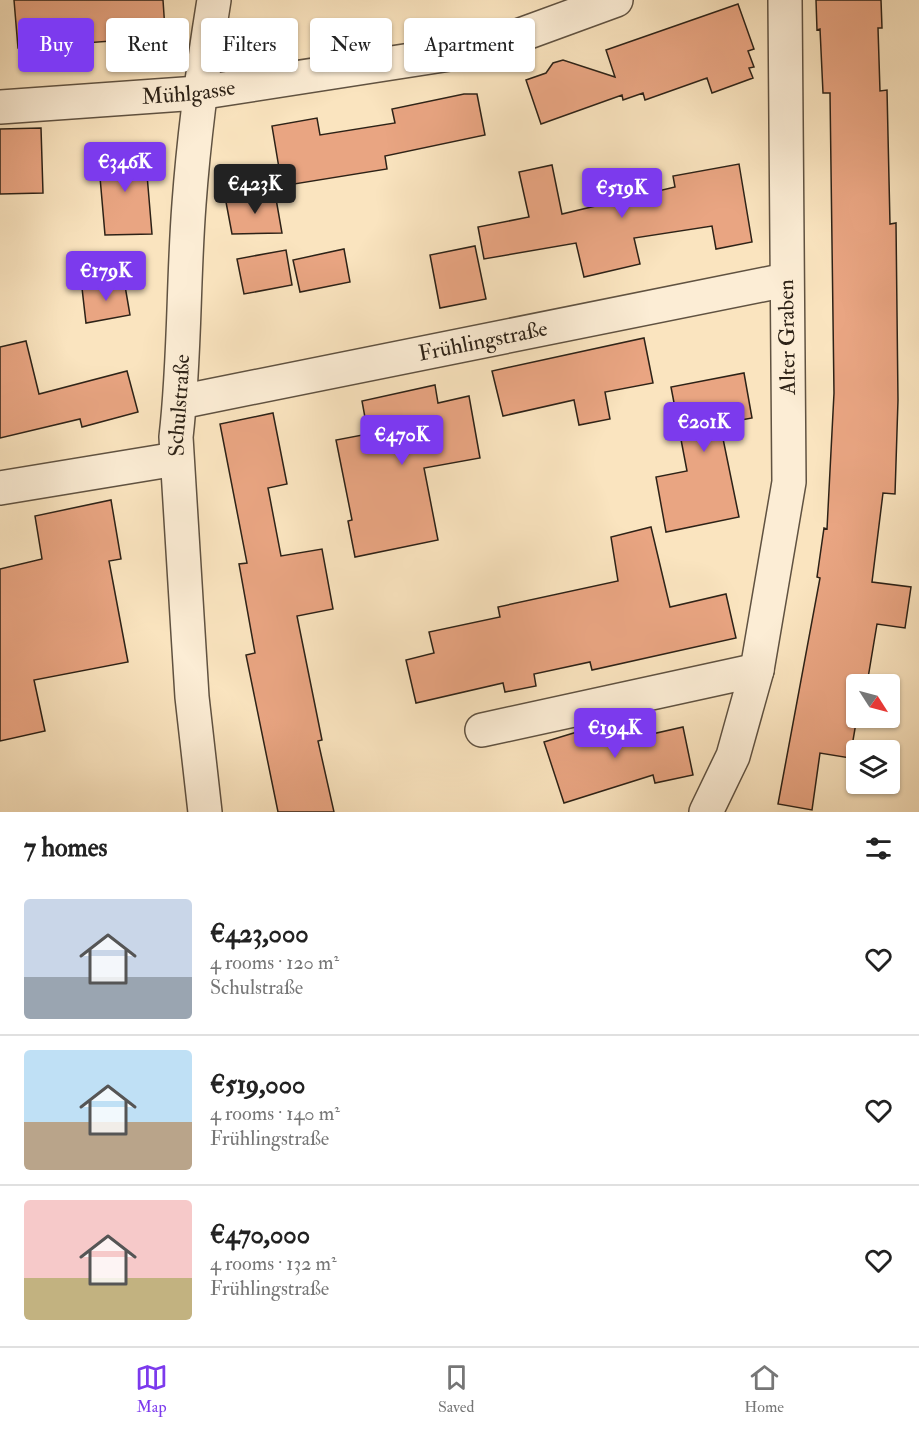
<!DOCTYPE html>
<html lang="en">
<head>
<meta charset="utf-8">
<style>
	body { margin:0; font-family:"IM FELL Double Pica",serif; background:#f2f2f2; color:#222; height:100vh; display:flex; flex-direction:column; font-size:22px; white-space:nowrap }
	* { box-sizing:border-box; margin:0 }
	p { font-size:20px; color:#767676 }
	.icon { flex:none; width:33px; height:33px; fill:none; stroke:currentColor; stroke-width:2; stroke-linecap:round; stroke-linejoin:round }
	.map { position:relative; height:812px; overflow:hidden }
	.sheet { display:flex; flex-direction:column; background:#fff; flex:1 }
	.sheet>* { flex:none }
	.top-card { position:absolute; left:18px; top:18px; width:600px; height:54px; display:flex; gap:12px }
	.needle { width:39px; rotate:126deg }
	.fabs { position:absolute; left:846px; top:674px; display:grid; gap:12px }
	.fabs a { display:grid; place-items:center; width:54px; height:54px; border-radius:6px; background:#fff; box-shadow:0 2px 4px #0004; font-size:30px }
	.price { position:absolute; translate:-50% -51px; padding:0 14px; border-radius:6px; background:#7c3aed; color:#fff; font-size:20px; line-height:39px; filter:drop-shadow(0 2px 3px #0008) }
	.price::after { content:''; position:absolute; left:50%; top:36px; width:18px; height:14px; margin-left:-9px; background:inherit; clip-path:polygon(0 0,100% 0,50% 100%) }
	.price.current { background:#222; color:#fff }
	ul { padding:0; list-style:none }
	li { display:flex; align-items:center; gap:18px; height:150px; padding:0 24px }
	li+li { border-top:2px solid #e0e0e0 }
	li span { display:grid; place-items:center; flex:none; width:168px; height:120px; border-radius:6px; color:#555 }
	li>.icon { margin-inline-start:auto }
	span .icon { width:72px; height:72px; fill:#fffc; stroke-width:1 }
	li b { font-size:26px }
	h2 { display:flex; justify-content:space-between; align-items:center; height:72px; padding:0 24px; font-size:26px }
	.chip { padding:0 21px; border-radius:6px; background:#fff; box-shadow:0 2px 4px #0004; font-size:21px; line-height:54px }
	.chip.current { background:#7c3aed; color:#fff }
	.tab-bar { display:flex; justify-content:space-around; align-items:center; height:84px; border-top:2px solid #e0e0e0; background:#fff; font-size:16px; color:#767676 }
	.tab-bar a { display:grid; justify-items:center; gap:3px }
	.tab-bar .current { color:#7c3aed }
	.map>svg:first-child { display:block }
</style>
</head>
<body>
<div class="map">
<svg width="919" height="812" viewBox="0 0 919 812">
	<rect width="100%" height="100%" fill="#fae4bf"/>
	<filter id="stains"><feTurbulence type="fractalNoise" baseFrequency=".00333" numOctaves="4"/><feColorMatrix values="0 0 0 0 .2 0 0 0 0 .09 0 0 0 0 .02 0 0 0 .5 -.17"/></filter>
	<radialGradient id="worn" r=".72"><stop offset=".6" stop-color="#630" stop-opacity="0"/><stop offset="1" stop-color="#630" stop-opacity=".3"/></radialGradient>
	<!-- building -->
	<path fill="#e9a582" stroke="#2d2217" stroke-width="1.5" d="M14,0h149l3,45 -55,4v-8l-93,7z
		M816,0h65l1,28h-4l2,63 7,-1 3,134 6,-1 2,177 -3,94 -12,-1 -11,89 39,5 -6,41 -28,-4 -10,60h-11l1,33 -7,41 -30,-5 -8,57 -34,-6 42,-226 -3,-1 7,-49 3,1 7,-136 -4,-300h-7l-3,-64 -3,1z
		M738,4l16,45 -6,2 6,16 -5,1 4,10 -41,15 -5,-15 -62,22 -2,-7 -20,7 -1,-5 -81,29 -15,-44 20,-7 7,-10 10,-3 52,17 -9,-27z
		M464,94h13l8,41 -100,21 2,13 -105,17 -10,-60 45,-8 3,17 75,-12 -3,-14z
		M41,128l2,65 -43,1v-65z
		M145,151l7,83 -47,1 -7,-81z
		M739,164l13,78 -36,7 -4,-23 -78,12 6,26 -56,13 -8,-34 -92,16 -6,-32 51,-10 -10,-45 33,-7 10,49 113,-27 -2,-11z
		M275,193l7,40 -50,1 -6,-32z
		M475,246l11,53 -46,9 -10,-53z
		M344,249l6,33 -50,10 -7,-32z
		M286,250l6,35 -48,9 -7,-35z
		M124,280l6,35 -44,8 -4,-35z
		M644,338l9,45 -48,9 5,27 -31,6 -5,-25 -71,16 -11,-45z
		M26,341l13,53 88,-23 11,41 -56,15 -2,-8 -80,19v-91z
		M744,373l8,45 -32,6 19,93 -73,15 -10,-55 31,-6 -16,-84z
		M435,385l3,18 31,-7 11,62 -56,10 14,72 -83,17 -7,-36 4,-1 -16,-80 32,-6 -6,-33z
		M273,413l14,71 -19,4 13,68 41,-7 11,60 -36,7 25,124 -4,1 16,71h-56l-32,-157 9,-2 -16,-89 8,-1 -27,-139z
		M111,500l10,59 -12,2 19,101 -94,18 11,51 -45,10v-172l42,-10 -7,-43z
		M651,527l19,80 56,-13 10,44 -144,32 -2,-8 -56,12 2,12 -31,6 -2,-9 -87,20 -10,-43 28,-7 -5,-21 71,-15 -2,-10 120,-26 -7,-44z
		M623,718l7,21 53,-12 10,48 -38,8 -2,-8 -89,28 -20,-61z"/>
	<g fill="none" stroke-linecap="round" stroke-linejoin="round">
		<!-- minor casing -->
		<g stroke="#605241" stroke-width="36">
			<g id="minor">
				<path id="s1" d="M0,107l198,-14 284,-44 134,-49"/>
				<path id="s2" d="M180,402l606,-122"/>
				<path d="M0,488l176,-29"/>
				<path d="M482,730l275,-60"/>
				<path id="s3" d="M205,812l-13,-115 -16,-260c9,-77 7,-155 13,-233 5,-69 14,-136 25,-204"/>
				<path d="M706,812l27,-56 24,-86 32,-188 -4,-482"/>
			</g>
		</g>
		<!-- minor -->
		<use href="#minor" stroke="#fcedd5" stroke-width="33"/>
	</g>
	<g text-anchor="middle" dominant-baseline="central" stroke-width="4.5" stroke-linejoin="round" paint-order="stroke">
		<!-- street labels -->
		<g font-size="22" fill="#2d2217" stroke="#fcedd5">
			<text stroke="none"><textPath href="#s1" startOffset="189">Mühlgasse</textPath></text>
			<text transform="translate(787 337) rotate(-91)">Alter Graben</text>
			<text stroke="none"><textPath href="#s2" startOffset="309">Frühlingstraße</textPath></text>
			<text stroke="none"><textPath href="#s3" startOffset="408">Schulstraße</textPath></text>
		</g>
	</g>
	<rect width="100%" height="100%" filter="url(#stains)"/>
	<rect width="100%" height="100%" fill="url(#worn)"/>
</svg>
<div class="fabs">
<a><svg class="needle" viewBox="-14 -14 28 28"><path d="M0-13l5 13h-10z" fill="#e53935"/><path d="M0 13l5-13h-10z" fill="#767676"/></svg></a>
<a><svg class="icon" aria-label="layers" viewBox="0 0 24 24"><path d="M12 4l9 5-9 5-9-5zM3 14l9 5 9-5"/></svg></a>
</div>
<b class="price" style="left:125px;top:193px">€346K</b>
<b class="price current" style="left:255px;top:215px">€423K</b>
<b class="price" style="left:622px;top:219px">€519K</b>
<b class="price" style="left:106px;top:302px">€179K</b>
<b class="price" style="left:704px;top:453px">€201K</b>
<b class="price" style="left:402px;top:466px">€470K</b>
<b class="price" style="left:615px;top:759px">€194K</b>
<div class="top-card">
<a class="chip current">Buy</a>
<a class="chip">Rent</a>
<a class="chip">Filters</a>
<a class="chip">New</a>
<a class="chip">Apartment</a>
</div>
</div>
<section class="sheet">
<h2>7 homes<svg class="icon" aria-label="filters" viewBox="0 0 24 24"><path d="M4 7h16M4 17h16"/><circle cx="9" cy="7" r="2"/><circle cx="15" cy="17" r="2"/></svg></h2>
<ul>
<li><span style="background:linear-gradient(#c9d6e8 65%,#9aa5b1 0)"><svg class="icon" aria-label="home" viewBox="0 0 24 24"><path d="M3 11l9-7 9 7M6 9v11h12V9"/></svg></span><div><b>€423,000</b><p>4 rooms · 120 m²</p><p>Schulstraße</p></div><svg class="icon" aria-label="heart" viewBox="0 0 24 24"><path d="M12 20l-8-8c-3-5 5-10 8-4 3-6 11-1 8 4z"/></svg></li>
<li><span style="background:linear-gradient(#bfe0f5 60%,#b9a48a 0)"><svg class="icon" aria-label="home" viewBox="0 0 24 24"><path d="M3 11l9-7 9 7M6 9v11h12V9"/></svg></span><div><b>€519,000</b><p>4 rooms · 140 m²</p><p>Frühlingstraße</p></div><svg class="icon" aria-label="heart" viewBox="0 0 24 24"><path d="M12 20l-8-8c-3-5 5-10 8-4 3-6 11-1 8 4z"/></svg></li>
<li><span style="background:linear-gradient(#f6c9c9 65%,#c2b280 0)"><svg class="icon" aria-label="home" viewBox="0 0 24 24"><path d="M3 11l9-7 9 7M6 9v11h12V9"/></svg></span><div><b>€470,000</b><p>4 rooms · 132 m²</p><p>Frühlingstraße</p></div><svg class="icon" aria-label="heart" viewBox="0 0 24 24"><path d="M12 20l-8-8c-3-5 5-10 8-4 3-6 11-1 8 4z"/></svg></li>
</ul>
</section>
<nav class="tab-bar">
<a class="current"><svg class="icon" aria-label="map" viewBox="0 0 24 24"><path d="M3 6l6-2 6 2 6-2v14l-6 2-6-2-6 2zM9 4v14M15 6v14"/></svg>Map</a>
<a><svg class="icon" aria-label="saved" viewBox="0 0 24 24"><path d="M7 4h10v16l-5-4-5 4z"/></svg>Saved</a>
<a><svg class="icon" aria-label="home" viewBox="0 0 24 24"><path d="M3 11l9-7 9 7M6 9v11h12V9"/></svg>Home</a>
</nav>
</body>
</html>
